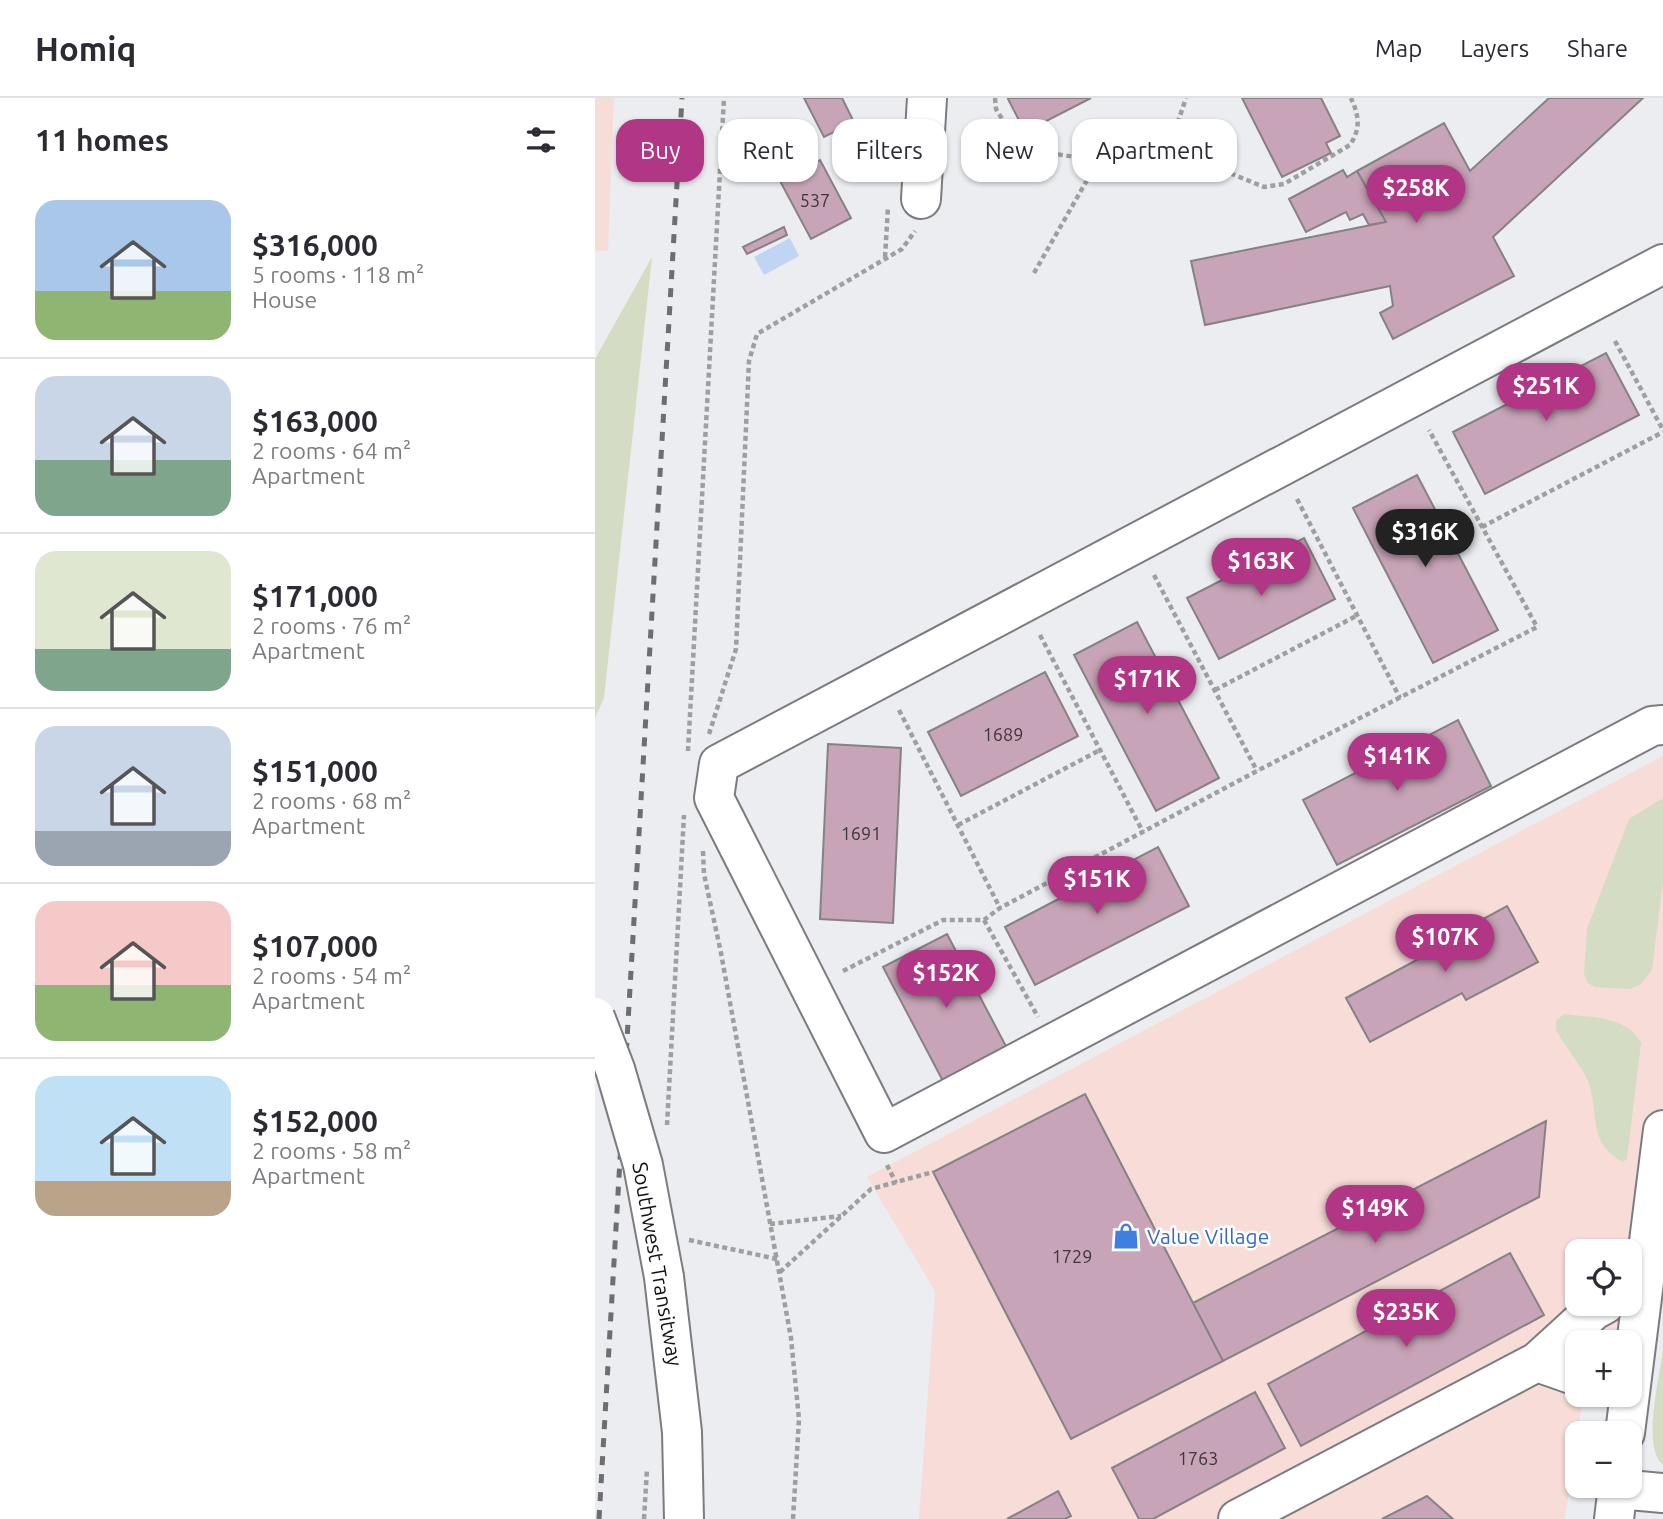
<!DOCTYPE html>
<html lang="en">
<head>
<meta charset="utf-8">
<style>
	body { margin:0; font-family:Ubuntu,sans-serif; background:#f2f2f3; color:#2b2b33; height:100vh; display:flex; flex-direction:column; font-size:26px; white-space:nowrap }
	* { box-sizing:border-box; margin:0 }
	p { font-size:23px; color:#7c7c81 }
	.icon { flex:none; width:38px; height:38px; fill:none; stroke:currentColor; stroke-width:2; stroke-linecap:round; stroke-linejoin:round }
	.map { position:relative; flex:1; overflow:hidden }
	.sheet { display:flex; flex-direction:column; background:#fff; width:595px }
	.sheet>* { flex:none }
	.top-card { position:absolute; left:21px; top:21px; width:665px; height:63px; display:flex; gap:14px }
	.buttons { position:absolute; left:970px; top:1141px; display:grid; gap:14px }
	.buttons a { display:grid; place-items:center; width:77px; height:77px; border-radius:14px; background:#fff; box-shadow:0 2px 5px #0004; font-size:35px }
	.price { position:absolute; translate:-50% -60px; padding:0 16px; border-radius:24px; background:#b23686; color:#fff; font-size:23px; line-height:46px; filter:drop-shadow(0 2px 4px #0008) }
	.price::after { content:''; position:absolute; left:50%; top:42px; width:21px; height:16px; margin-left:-10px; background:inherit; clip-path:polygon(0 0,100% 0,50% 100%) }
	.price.active { background:#222; color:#fff }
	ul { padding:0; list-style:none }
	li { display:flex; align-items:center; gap:21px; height:175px; padding:0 35px }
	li+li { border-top:2px solid #e1e1e2 }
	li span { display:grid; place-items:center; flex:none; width:196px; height:140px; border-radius:21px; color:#555 }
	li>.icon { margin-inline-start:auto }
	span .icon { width:84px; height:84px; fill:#fffc; stroke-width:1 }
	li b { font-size:30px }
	h2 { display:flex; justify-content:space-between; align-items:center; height:84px; padding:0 35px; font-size:30px }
	.chip { padding:0 24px; border-radius:21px; background:#fff; box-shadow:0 2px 5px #0004; font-size:24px; line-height:63px }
	.chip.active { background:#b23686; color:#fff }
	header { display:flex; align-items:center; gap:42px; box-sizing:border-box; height:98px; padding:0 35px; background:#fff; border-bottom:2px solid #e1e1e2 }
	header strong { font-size:33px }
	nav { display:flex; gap:38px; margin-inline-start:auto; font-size:24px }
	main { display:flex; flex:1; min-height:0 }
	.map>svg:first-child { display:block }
</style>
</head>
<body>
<header>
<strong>Homiq</strong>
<nav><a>Map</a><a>Layers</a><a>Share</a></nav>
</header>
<main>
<section class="sheet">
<h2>11 homes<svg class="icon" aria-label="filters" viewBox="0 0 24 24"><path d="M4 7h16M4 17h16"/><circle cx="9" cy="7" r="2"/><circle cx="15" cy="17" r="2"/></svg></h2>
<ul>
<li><span style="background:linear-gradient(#a9c7e8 65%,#8fb573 0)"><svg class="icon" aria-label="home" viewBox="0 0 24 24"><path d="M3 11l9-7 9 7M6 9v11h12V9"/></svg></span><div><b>$316,000</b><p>5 rooms · 118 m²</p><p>House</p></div></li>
<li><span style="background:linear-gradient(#c9d6e8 60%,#7fa58c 0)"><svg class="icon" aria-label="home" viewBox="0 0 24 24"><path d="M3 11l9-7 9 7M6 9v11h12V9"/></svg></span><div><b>$163,000</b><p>2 rooms · 64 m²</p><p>Apartment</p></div></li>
<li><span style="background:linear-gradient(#dfe7d0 70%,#7fa58c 0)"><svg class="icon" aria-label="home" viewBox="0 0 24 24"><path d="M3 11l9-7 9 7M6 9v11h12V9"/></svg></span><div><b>$171,000</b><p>2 rooms · 76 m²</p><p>Apartment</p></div></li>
<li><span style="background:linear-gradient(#c9d6e8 75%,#9aa5b1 0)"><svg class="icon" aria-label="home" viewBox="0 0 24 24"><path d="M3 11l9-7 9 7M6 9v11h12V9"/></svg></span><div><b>$151,000</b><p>2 rooms · 68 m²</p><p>Apartment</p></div></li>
<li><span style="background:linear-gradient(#f6c9c9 60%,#8fb573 0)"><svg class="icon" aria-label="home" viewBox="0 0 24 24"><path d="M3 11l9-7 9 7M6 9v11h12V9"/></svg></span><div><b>$107,000</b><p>2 rooms · 54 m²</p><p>Apartment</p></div></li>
<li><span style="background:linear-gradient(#bfe0f5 75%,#b9a48a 0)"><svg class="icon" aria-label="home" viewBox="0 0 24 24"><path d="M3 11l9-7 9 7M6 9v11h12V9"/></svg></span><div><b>$152,000</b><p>2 rooms · 58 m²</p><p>Apartment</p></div></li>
</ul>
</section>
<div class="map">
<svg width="1068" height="1421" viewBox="0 0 1068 1421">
	<rect width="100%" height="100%" fill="#ecedf0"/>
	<!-- commercial -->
	<path fill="#f7dcd8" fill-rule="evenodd" d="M1068,658v357l-34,229h-52v53h6l-18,124h-646l16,-228 -68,-114zM982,1153h52v53h-52z"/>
	<!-- industrial -->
	<path fill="#f6ddd5" d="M0,0h19l-6,153 -13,-1z"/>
	<!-- green -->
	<path fill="#d4dcc4" d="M57,159l-48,441 -9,20v-359z
		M1068,700v82l-11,90 -11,14 -11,5 -35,-2 -7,-4 -4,-9 3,-45 42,-110z
		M969,916c28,4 62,1 77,29l-14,116 -4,3c-37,-20 -23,-49 -35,-81 -8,-18 -23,-34 -32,-51v-9z
		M1068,1251v115h-1c-20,-18 -2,-88 1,-115z"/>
	<!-- water -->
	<path fill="#bfd5f3" d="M195,140l9,18 -35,19 -10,-18z"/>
	<!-- building -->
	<path fill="#c7a4b7" stroke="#868284" stroke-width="2" d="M209,0h38l12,24 -30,15z
		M415,0h81l-66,34 -17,-33z
		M647,0h79l19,38 -14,7 5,10 -49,24z
		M954,0h94l-150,139 21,39 -121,63 -13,-26 13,-7 -3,-20 -185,39 -14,-64 195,-39 -29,-51 87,-48 26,48z
		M188,39l14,27 -29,15 -14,-27z
		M225,62l31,58 -40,21 -31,-58z
		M748,72l4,7 10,-6 29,51 -17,3 -6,-11 -13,6 -4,-8 -40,20 -17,-33z
		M189,129l3,8 -40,19 -4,-7z
		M1011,255l33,62 -154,79 -32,-62z
		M822,377l81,155 -65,33 -80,-155z
		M709,440l31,61 -116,60 -32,-61z
		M542,524l82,156 -63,33 -82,-156z
		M450,574l33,64 -117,60 -33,-64z
		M863,622l33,66 -154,79 -34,-65z
		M233,646l73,4 -8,175 -73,-4z
		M563,749l31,59 -154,79 -30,-58z
		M912,808l31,56 -72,38 -4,-7 -92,49 -24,-44 95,-51 -2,-4z
		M352,836l62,118 -64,33 -62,-118z
		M490,996l138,267 -152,78 -138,-267z
		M951,1023l-7,76 -316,164 -30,-58z
		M915,1155l34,62 -243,131 -33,-62z
		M660,1294l30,56 -132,71h-14l-27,-51z
		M463,1393l13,25 -6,3h-58z
		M832,1398l26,23h-71z"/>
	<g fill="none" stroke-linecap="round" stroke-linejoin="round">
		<!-- minor casing -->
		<g stroke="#7c7c80" stroke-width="42">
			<path id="minor" d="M326,101l6,-101
				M1068,166l-944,500 -5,34 170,335 768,-407 11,-1
				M69,1179l18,155 2,87
				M942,1264l40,14
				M1023,1391l45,4
				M643,1421l299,-157 57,-52 11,-6"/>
		</g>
		<!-- major casing -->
		<g stroke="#7c7c80" stroke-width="42">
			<path id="major" d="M1030,1335l38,-303
				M1019,1421l4,-33"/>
		</g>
		<!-- path -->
		<path stroke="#9e9fa1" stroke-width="4.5" stroke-dasharray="5 3.5" stroke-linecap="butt" d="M400,0l1,11 16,26 17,15 53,8 84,-1 20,-59
			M571,59l22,-1 76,31 20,-3 66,-39c11,-17 9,-29 1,-47
			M290,159l3,-50
			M439,175l56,-98 5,-17
			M1020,243l48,89
			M702,401l103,199
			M887,429l181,-95
			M559,477l103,196
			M445,537l103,197
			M620,592l143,-75
			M304,612l101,198
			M114,636l27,-85 13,-288 8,-27 145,-85 13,-18
			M93,653l36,-653
			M363,727l142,-75
			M108,753l1,23 17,79 70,385 8,81 -6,100
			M389,822l54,97
			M248,873l100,-51h41l16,-12 257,-137 280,-144 -108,-197
			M72,1027l17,-310
			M292,1067l9,18
			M175,1126l71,-8
			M94,1142l88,19
			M185,1174l91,-83 62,-17
			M49,1421l3,-50"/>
		<!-- minor -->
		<use href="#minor" stroke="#fff" stroke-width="38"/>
		<!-- major -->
		<use href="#major" stroke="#fff" stroke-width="38"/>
		<!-- rail -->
		<path stroke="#6e6e70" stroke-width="5" stroke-dasharray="9 9" stroke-linecap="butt" d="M4,1421l83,-1421"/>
		<!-- minor-bridge casing -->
		<g stroke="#7c7c80" stroke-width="42" stroke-linecap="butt">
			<path id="minor-bridge" d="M0,919l20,52 28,96 21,112"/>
		</g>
		<!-- minor-bridge -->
		<use href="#minor-bridge" stroke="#fff" stroke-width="38"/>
	</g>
	<!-- icons -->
	<defs>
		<g id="shop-bare" transform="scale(2.1)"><path d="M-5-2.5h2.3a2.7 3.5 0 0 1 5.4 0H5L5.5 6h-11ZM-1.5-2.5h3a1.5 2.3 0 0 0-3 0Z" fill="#3f7fe0" stroke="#fff" stroke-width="2.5" paint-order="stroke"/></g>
	</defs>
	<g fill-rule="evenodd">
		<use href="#shop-bare" x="531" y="1138"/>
	</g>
	<g text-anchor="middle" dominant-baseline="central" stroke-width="5" stroke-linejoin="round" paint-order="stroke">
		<!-- number labels -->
		<g font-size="18" fill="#3e363b">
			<text x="220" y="102">537</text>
			<text x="408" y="636">1689</text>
			<text x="266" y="735">1691</text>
			<text x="477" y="1158">1729</text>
			<text x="603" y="1360">1763</text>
		</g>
		<!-- shop labels -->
		<g font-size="21" fill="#366cbe" stroke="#fff" text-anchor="start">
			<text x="552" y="1138">Value Village</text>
		</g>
		<!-- street labels -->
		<g font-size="21" fill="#111112" stroke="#fff">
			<text transform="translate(63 1166) rotate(80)">Southwest Transitway</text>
		</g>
	</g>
</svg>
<div class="buttons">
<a><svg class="icon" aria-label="locate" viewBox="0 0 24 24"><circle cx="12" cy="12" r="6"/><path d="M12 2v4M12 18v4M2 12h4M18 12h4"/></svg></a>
<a>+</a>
<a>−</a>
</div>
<b class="price" style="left:821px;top:127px">$258K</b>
<b class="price" style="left:951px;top:325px">$251K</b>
<b class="price active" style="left:830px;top:471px">$316K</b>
<b class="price" style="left:666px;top:500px">$163K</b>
<b class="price" style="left:552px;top:618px">$171K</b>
<b class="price" style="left:802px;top:695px">$141K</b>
<b class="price" style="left:502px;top:818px">$151K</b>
<b class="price" style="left:850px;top:876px">$107K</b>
<b class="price" style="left:351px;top:912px">$152K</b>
<b class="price" style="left:780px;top:1147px">$149K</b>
<b class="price" style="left:811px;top:1251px">$235K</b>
<div class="top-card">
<a class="chip active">Buy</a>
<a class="chip">Rent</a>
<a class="chip">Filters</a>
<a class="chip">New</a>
<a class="chip">Apartment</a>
</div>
</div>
</main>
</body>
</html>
